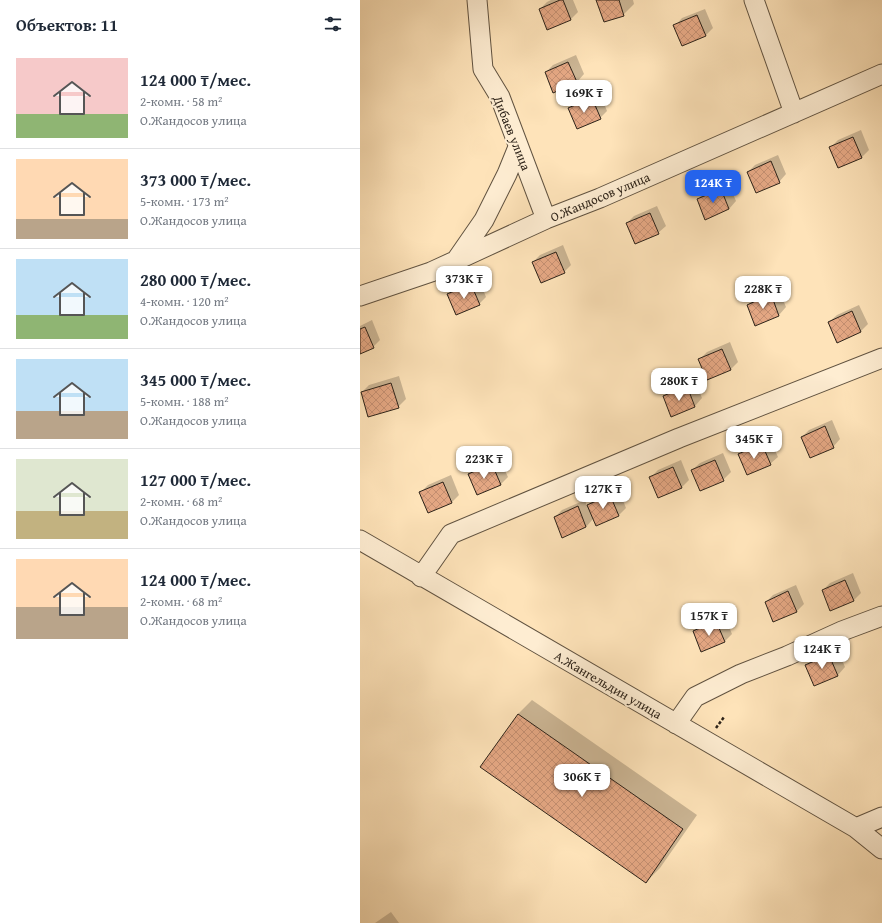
<!DOCTYPE html>
<html lang="ru">
<head>
<meta charset="utf-8">
<style>
	body { margin:0; font-family:"Gentium Book Plus",serif; background:#f6f6f7; color:#1f2937; height:100vh; display:flex; flex-direction:column; font-size:15px; white-space:nowrap }
	* { box-sizing:border-box; margin:0 }
	p { font-size:13px; color:#747a83 }
	.icon { flex:none; width:22px; height:22px; fill:none; stroke:currentColor; stroke-width:2; stroke-linecap:round; stroke-linejoin:round }
	.map { position:relative; flex:1; overflow:hidden }
	.sheet { display:flex; flex-direction:column; background:#fff; width:360px }
	.sheet>* { flex:none }
	.price { position:absolute; translate:-50% -34px; padding:0 9px; border-radius:8px; background:#fff; color:#222; font-size:13px; line-height:26px; filter:drop-shadow(0 1px 2px #0008) }
	.price::after { content:''; position:absolute; left:50%; top:24px; width:12px; height:9px; margin-left:-6px; background:inherit; clip-path:polygon(0 0,100% 0,50% 100%) }
	.price.active { background:#2563eb; color:#fff }
	ul { padding:0; list-style:none }
	li { display:flex; align-items:center; gap:12px; height:100px; padding:0 16px }
	li+li { border-top:1px solid #e0e1e3 }
	li span { display:grid; place-items:center; flex:none; width:112px; height:80px; border-radius:0px; color:#555 }
	li>.icon { margin-inline-start:auto }
	span .icon { width:48px; height:48px; fill:#fffc; stroke-width:1 }
	li b { font-size:17px }
	h2 { display:flex; justify-content:space-between; align-items:center; height:48px; padding:0 16px; font-size:17px }
	main { display:flex; flex:1; min-height:0 }
	.map>svg:first-child { display:block }
</style>
</head>
<body>
<main>
<section class="sheet">
<h2>Объектов: 11<svg class="icon" aria-label="filters" viewBox="0 0 24 24"><path d="M4 7h16M4 17h16"/><circle cx="9" cy="7" r="2"/><circle cx="15" cy="17" r="2"/></svg></h2>
<ul>
<li><span style="background:linear-gradient(#f6c9c9 70%,#8fb573 0)"><svg class="icon" aria-label="home" viewBox="0 0 24 24"><path d="M3 11l9-7 9 7M6 9v11h12V9"/></svg></span><div><b>124 000 ₸/мес.</b><p>2-комн. · 58 m²</p><p>О.Жандосов улица</p></div></li>
<li><span style="background:linear-gradient(#ffd9b3 75%,#b9a48a 0)"><svg class="icon" aria-label="home" viewBox="0 0 24 24"><path d="M3 11l9-7 9 7M6 9v11h12V9"/></svg></span><div><b>373 000 ₸/мес.</b><p>5-комн. · 173 m²</p><p>О.Жандосов улица</p></div></li>
<li><span style="background:linear-gradient(#bfe0f5 70%,#8fb573 0)"><svg class="icon" aria-label="home" viewBox="0 0 24 24"><path d="M3 11l9-7 9 7M6 9v11h12V9"/></svg></span><div><b>280 000 ₸/мес.</b><p>4-комн. · 120 m²</p><p>О.Жандосов улица</p></div></li>
<li><span style="background:linear-gradient(#bfe0f5 65%,#b9a48a 0)"><svg class="icon" aria-label="home" viewBox="0 0 24 24"><path d="M3 11l9-7 9 7M6 9v11h12V9"/></svg></span><div><b>345 000 ₸/мес.</b><p>5-комн. · 188 m²</p><p>О.Жандосов улица</p></div></li>
<li><span style="background:linear-gradient(#dfe7d0 65%,#c2b280 0)"><svg class="icon" aria-label="home" viewBox="0 0 24 24"><path d="M3 11l9-7 9 7M6 9v11h12V9"/></svg></span><div><b>127 000 ₸/мес.</b><p>2-комн. · 68 m²</p><p>О.Жандосов улица</p></div></li>
<li><span style="background:linear-gradient(#ffd9b3 60%,#b9a48a 0)"><svg class="icon" aria-label="home" viewBox="0 0 24 24"><path d="M3 11l9-7 9 7M6 9v11h12V9"/></svg></span><div><b>124 000 ₸/мес.</b><p>2-комн. · 68 m²</p><p>О.Жандосов улица</p></div></li>
</ul>
</section>
<div class="map">
<svg width="522" height="923" viewBox="0 0 522 923">
	<defs>
		<pattern id="building-cross-hatch" width="8" height="8" patternUnits="userSpaceOnUse"><rect width="8" height="8" fill="#e4a783"/><path d="M0 0l8 8M0 8l8-8" fill="none" stroke="#c48f71"/></pattern>
	</defs>
	<rect width="100%" height="100%" fill="#fee3b9"/>
	<filter id="stains"><feTurbulence type="fractalNoise" baseFrequency=".005" numOctaves="4"/><feColorMatrix values="0 0 0 0 .2 0 0 0 0 .09 0 0 0 0 .02 0 0 0 .5 -.17"/></filter>
	<radialGradient id="worn" r=".72"><stop offset=".6" stop-color="#630" stop-opacity="0"/><stop offset="1" stop-color="#630" stop-opacity=".3"/></radialGradient>
	<!-- shadow -->
	<path fill="#0003" d="M191,0h22l5,12 -7,7 -23,10 -8,-20 7,-7z
		M237,0h36l1,4 -11,11z
		M345,9l8,19 -7,7 -23,10 -8,-19 7,-8z
		M216,55l8,19 -7,8 -31,-10 7,-7z
		M239,91l8,20 -7,7 -31,-9 7,-8z
		M501,130l8,20 -7,7 -23,10 -8,-20 7,-7z
		M418,155l8,19 -7,8 -31,-10 7,-7z
		M368,182l8,19 -7,8 -31,-10 7,-7z
		M297,206l9,20 -8,7 -31,-10 7,-7z
		M203,245l8,20 -7,7 -31,-10 7,-7z
		M118,277l8,20 -7,7 -31,-10 7,-7z
		M418,288l8,19 -7,8 -23,9 -8,-19 7,-7z
		M499,305l9,19 -8,8 -31,-10 8,-7z
		M12,320l8,20 -7,7 -13,6v-27z
		M370,342l8,20 -7,7 -23,10 -8,-20 7,-7z
		M39,376l7,23 -8,8 -36,-15 7,-7z
		M334,379l8,19 -7,8 -23,10 -8,-20 7,-7z
		M472,420l8,19 -7,8 -31,-10 7,-7z
		M409,437l9,20 -8,7 -31,-9 8,-8z
		M363,453l8,19 -8,8 -22,9 -9,-19 8,-7z
		M139,458l9,19 -7,7 -32,-9 8,-8z
		M321,460l8,20 -7,7 -23,10 -8,-20 7,-7z
		M91,475l8,20 -7,7 -23,10 -8,-20 7,-7z
		M258,488l8,20 -7,7 -23,10 -3,-6 -7,8 -31,-10 7,-7 23,-10 2,6 8,-8z
		M493,573l8,20 -7,7 -23,9 -8,-19 7,-7z
		M436,585l8,19 -7,7 -31,-9 7,-7z
		M364,615l8,19 -7,7 -23,10 -8,-20 7,-7z
		M477,648l8,19 -7,8 -23,9 -8,-19 7,-7z
		M172,700l165,115 -37,53 -14,14 -128,-168z
		M31,912l8,11h-24z"/>
	<!-- building -->
	<path fill="url(#building-cross-hatch)" stroke="#2d2319" d="M200,0h3l8,20 -24,10 -8,-21z
		M236,0h23l5,16 -20,6z
		M337,15l9,21 -24,10 -9,-21z
		M208,62l9,20 -24,11 -8,-21z
		M232,98l9,21 -24,10 -9,-21z
		M493,137l9,21 -24,10 -9,-21z
		M411,161l9,22 -24,10 -9,-21z
		M361,189l8,20 -24,11 -8,-21z
		M290,213l9,21 -24,10 -9,-21z
		M196,252l9,21 -24,10 -9,-21z
		M111,284l9,21 -24,10 -9,-21z
		M411,294l8,22 -24,10 -8,-21z
		M492,311l9,21 -24,11 -9,-21z
		M5,327l9,21 -14,6v-25z
		M362,349l9,21 -24,10 -9,-21z
		M31,383l8,25 -31,9 -7,-25z
		M327,386l8,21 -24,10 -8,-21z
		M465,426l9,22 -24,10 -9,-21z
		M402,444l9,21 -24,10 -9,-21z
		M355,460l9,21 -24,10 -9,-21z
		M132,464l9,21 -24,10 -9,-21z
		M313,467l9,21 -24,10 -9,-21z
		M83,482l9,21 -24,10 -9,-21z
		M250,495l9,21 -23,10 -9,-21z
		M218,506l8,21 -24,11 -8,-21z
		M485,580l9,21 -24,10 -8,-21z
		M428,591l9,21 -24,10 -8,-20z
		M356,621l9,21 -24,10 -8,-21z
		M469,655l9,21 -24,10 -9,-21z
		M158,714l165,115 -37,54 -166,-116z"/>
	<g fill="none" stroke-linecap="round" stroke-linejoin="round">
		<!-- minor casing -->
		<g stroke="#615341" stroke-width="21">
			<path id="minor" d="M117,0l6,69 17,28 46,122
				M394,0l40,113
				M97,259l27,-39 23,-46 11,-27
				M0,296l71,-24 115,-53 54,-21 282,-124
				M0,540l496,288 26,21
				M61,577l30,-43 228,-96 203,-80
				M316,724l19,-27 46,-23 46,-18 55,-25 40,-15
				M496,828l26,-11"/>
		</g>
		<!-- path -->
		<path stroke="#2d2319" stroke-width="2.5" stroke-dasharray="3 2" stroke-linecap="butt" d="M356,728l8,-11"/>
		<!-- minor -->
		<use href="#minor" stroke="#feedd2" stroke-width="19"/>
	</g>
	<g text-anchor="middle" dominant-baseline="central" stroke-width="4" stroke-linejoin="round" paint-order="stroke">
		<!-- street labels -->
		<g font-size="13" fill="#2d2319" stroke="#feedd2">
			<text transform="translate(152 133) rotate(68)">Дибаев улица</text>
			<text transform="translate(240 197) rotate(-23)">О.Жандосов улица</text>
			<text transform="translate(248 685) rotate(30)">А.Жангельдин улица</text>
		</g>
	</g>
	<rect width="100%" height="100%" filter="url(#stains)"/>
	<rect width="100%" height="100%" fill="url(#worn)"/>
</svg>
<b class="price" style="left:224px;top:114px">169K ₸</b>
<b class="price active" style="left:353px;top:204px">124K ₸</b>
<b class="price" style="left:104px;top:300px">373K ₸</b>
<b class="price" style="left:403px;top:310px">228K ₸</b>
<b class="price" style="left:319px;top:402px">280K ₸</b>
<b class="price" style="left:394px;top:460px">345K ₸</b>
<b class="price" style="left:124px;top:480px">223K ₸</b>
<b class="price" style="left:243px;top:510px">127K ₸</b>
<b class="price" style="left:349px;top:637px">157K ₸</b>
<b class="price" style="left:462px;top:670px">124K ₸</b>
<b class="price" style="left:222px;top:798px">306K ₸</b>
</div>
</main>
</body>
</html>
